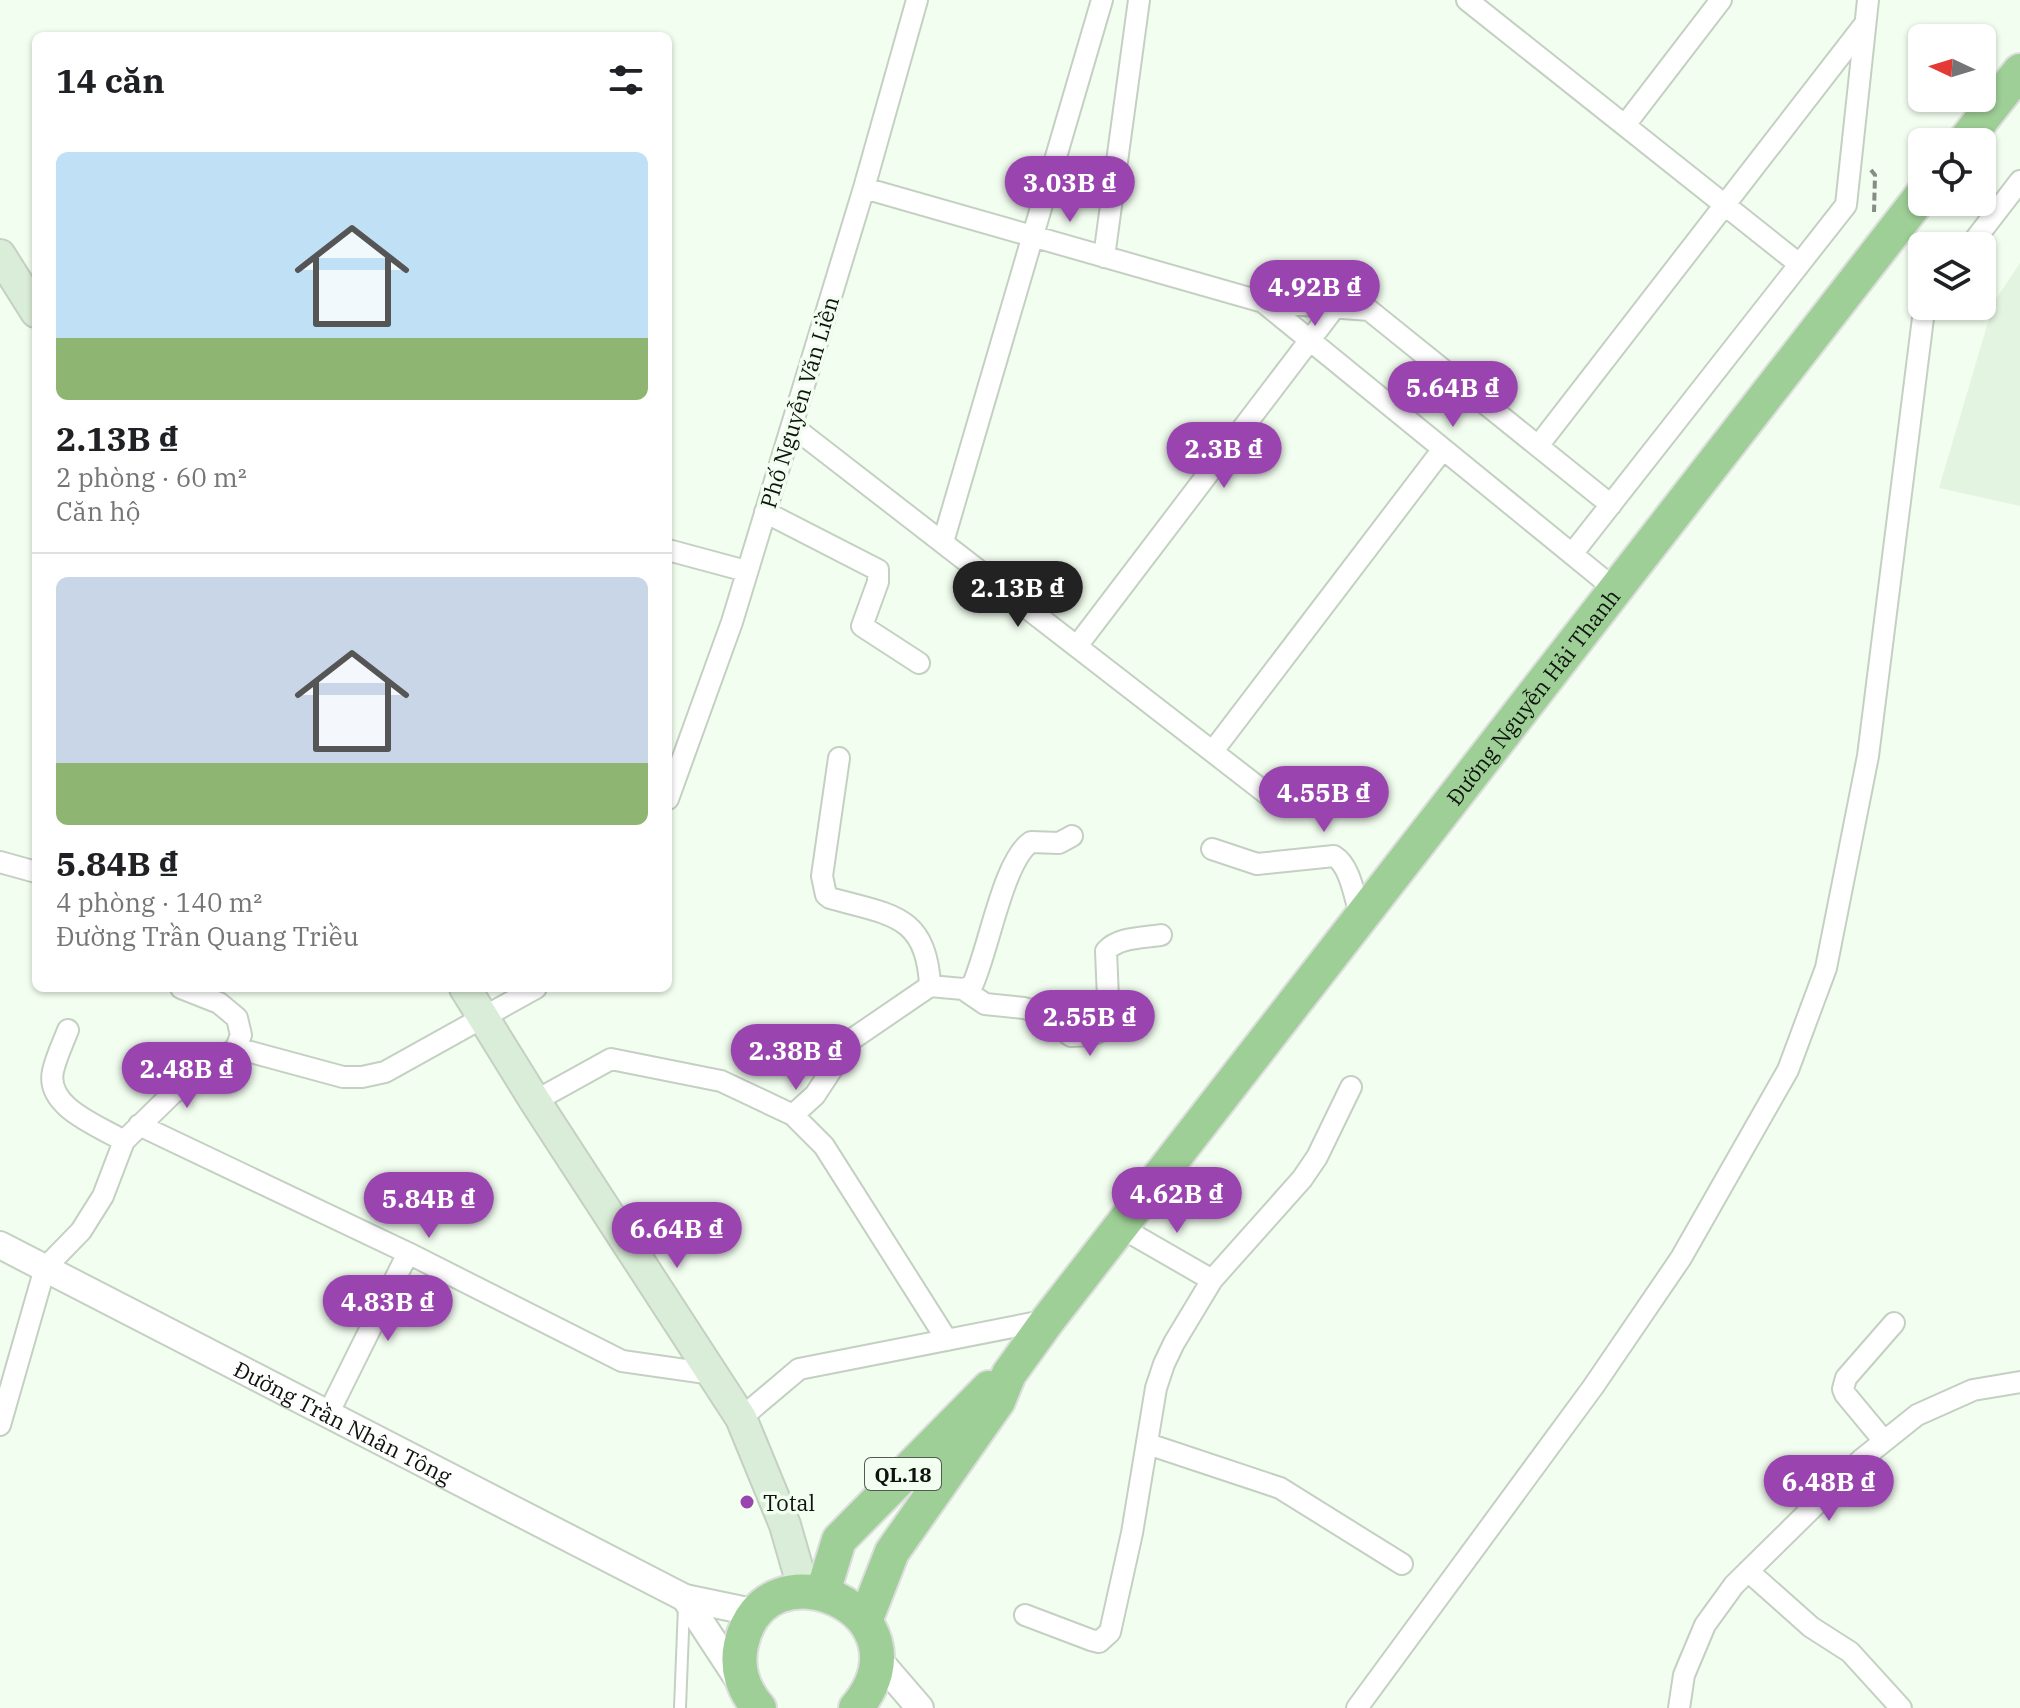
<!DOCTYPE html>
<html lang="vi">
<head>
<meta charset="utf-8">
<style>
	body { margin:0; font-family:"IBM Plex Serif",serif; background:#f6f6f6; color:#202124; height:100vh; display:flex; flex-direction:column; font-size:30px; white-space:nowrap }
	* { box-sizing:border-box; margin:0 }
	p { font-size:26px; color:#757577 }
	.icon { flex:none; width:44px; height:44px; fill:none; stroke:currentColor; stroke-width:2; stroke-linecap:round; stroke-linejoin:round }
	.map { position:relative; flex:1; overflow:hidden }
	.sheet { position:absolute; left:32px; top:32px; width:640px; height:960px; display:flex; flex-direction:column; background:#fff; border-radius:12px; box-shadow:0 2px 6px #0004 }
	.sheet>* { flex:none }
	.needle { width:52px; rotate:274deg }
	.controls { position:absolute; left:1908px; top:24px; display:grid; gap:16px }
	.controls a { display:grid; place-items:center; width:88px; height:88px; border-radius:12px; background:#fff; box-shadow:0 2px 6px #0004; font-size:40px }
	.price { position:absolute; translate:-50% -68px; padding:0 18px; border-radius:28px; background:#9a44b0; color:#fff; font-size:26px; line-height:52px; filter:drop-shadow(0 2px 4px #0008) }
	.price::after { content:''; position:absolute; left:50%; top:48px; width:24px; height:18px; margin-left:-12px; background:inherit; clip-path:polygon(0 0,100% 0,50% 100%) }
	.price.selected { background:#222; color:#fff }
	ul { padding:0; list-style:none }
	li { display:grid; align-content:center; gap:16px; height:424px; padding:0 24px }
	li+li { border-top:2px solid #e0e0e0 }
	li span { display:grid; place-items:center; height:248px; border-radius:12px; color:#555 }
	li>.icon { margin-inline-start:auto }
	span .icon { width:144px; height:144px; fill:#fffc; stroke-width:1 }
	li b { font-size:34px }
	h2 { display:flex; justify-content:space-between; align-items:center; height:96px; padding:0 24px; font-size:34px }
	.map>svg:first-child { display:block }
</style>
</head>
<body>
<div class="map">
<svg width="2020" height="1708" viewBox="0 0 2020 1708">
	<rect width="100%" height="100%" fill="#f2fef0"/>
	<!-- built -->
	<path fill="#e3f5e0" d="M2020,263v243l-81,-18 55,-186z"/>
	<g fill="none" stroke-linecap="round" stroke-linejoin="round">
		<!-- service casing -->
		<g stroke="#c4d0c2" stroke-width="14">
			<path id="service" d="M680,1708l4,-102"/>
		</g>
		<!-- minor casing -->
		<g stroke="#c4d0c2" stroke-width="24">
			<path id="minor" d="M1467,0l332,264
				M1625,125l96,-125
				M864,188l399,114 106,8 242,195
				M1970,246l50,-65
				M1104,257l35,-257
				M1263,302l353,288
				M792,426l479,371
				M1538,446l326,-421
				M765,512l113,58v12l-16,44 57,37
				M943,542l159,-542
				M668,550l78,21
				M1572,554l274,-349 22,-205
				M1077,646l258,-339
				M1213,751l230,-302
				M839,758l-17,118 4,19 4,3c60,17 97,16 100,88
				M668,799l64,-177 132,-434 53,-188
				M1212,849l45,15 77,-8c17,10 21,44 27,62
				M0,862l36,10
				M963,989l22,15 39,4 14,4 33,24 20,-1 12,-5 6,-8 -3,-71c12,-14 37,-13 55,-16
				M68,1030c-5,13 -12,27 -15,41 -8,36 46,55 71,70
				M236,1048l107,29h19l23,-5 151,-84
				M535,1101l76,-42 110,22 72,34 31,31 123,194
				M793,1115l22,-20 36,-55 79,-54 33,3 9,-3c16,-33 31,-126 59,-144l28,1 13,-7
				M139,1125l269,128 214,108 91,13
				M1120,1227l92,53
				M328,1414l80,-161
				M741,1418l58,-49 249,-49
				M0,1425l45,-157 36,-37 22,-35 21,-55 48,-47 64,-46 5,-13 -4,-17 -18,-15 -38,-15
				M1884,1441l-39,-47 -2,-5 3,-11 48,-55
				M1148,1444l132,44 122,76
				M1748,1571l63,56 39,25 51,56
				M1025,1615l66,25 8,2 11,-10 22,-99 24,-145 8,-24 10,-21 38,-63 90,-101 15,-22 34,-70
				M1357,1708l236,-321 88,-129 107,-188 38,-102 42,-212 55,-438 5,-12
				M1679,1708l5,-33 21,-50 29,-40 128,-126 55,-44 56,-25 47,-8"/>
		</g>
		<!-- tertiary casing -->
		<g stroke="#c4d0c2" stroke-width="30">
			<g id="tertiary">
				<path id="s1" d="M0,1245l685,353 72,15"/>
				<path d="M685,1598l57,87"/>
				<path d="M876,1657l44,51"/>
			</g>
		</g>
		<!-- secondary casing -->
		<g stroke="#c4d0c2" stroke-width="34">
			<path id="secondary" d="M0,255l36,57
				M465,988l70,113 206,317 44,107 19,66"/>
		</g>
		<!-- trunk casing -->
		<g stroke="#dddedd" stroke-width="38">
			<g id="trunk">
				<path d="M1964,142l56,-71"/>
				<path d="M823,1592l16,-52 150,-152"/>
				<path id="s2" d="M865,1621l27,-69 106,-151 11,-27 39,-54 874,-1125"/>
				<path d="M759,1708c-16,-18 -23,-40 -18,-63 23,-109 195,-33 115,63"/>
			</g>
		</g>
		<!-- path -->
		<path stroke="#858d84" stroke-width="4" stroke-dasharray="8 4" stroke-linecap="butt" d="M1871,170l4,5 -1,37"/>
		<!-- service -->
		<use href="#service" stroke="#fff" stroke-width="10"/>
		<!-- minor -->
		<use href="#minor" stroke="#fff" stroke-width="20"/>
		<!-- tertiary -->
		<use href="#tertiary" stroke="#fff" stroke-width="26"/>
		<!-- secondary -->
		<use href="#secondary" stroke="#daedd8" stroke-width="30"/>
		<!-- trunk -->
		<use href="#trunk" stroke="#9ecf96" stroke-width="34"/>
	</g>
	<!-- markers -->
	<circle fill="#9a44b0" stroke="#f2fef0" stroke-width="3" cx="747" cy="1502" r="8"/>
	<g text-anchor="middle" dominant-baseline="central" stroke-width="7" stroke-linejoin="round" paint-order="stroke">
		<!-- shield labels -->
		<rect fill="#f2fef0" stroke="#535a52" stroke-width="2" x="865" y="1458" width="76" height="32" rx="6"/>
		<g font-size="20" font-weight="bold" fill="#0f130e">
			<text x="903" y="1474">QL.18</text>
		</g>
		<!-- street labels -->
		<g font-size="22" fill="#0f130e" stroke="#f2fef0">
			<text transform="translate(799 402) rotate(-73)">Phố Nguyễn Văn Liền</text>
			<text stroke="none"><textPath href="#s2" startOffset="1144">Đường Nguyễn Hải Thanh</textPath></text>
			<text stroke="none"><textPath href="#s1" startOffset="386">Đường Trần Nhân Tông</textPath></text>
		</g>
		<!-- poi labels -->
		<g font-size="22" fill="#0f130e" stroke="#f2fef0" text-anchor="start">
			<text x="763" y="1502">Total</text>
		</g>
	</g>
</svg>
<div class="controls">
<a><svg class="needle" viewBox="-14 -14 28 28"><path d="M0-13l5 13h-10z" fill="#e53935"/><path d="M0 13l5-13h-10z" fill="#757577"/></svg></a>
<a><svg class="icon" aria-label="locate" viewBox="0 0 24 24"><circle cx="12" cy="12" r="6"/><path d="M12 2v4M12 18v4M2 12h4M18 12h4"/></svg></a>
<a><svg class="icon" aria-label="layers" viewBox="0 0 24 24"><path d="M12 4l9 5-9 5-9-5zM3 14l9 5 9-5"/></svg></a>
</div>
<b class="price" style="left:1070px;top:224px">3.03B ₫</b>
<b class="price" style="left:1315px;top:328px">4.92B ₫</b>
<b class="price" style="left:1453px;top:429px">5.64B ₫</b>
<b class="price" style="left:1224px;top:490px">2.3B ₫</b>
<b class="price selected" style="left:1018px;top:629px">2.13B ₫</b>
<b class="price" style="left:1324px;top:834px">4.55B ₫</b>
<b class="price" style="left:1090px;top:1058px">2.55B ₫</b>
<b class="price" style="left:796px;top:1092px">2.38B ₫</b>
<b class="price" style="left:187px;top:1110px">2.48B ₫</b>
<b class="price" style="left:1177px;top:1235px">4.62B ₫</b>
<b class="price" style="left:429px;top:1240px">5.84B ₫</b>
<b class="price" style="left:677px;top:1270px">6.64B ₫</b>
<b class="price" style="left:388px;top:1343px">4.83B ₫</b>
<b class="price" style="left:1829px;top:1523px">6.48B ₫</b>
<section class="sheet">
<h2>14 căn<svg class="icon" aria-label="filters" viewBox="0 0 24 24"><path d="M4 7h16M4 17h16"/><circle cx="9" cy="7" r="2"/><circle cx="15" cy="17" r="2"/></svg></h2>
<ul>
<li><span style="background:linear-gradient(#bfe0f5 75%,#8fb573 0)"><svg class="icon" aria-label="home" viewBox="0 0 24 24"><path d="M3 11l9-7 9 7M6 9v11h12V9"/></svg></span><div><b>2.13B ₫</b><p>2 phòng · 60 m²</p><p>Căn hộ</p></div></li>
<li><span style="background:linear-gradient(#c9d6e8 75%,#8fb573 0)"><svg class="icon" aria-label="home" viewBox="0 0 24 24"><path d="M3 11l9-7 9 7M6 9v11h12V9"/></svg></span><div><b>5.84B ₫</b><p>4 phòng · 140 m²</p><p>Đường Trần Quang Triều</p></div></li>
</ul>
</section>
</div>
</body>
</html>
